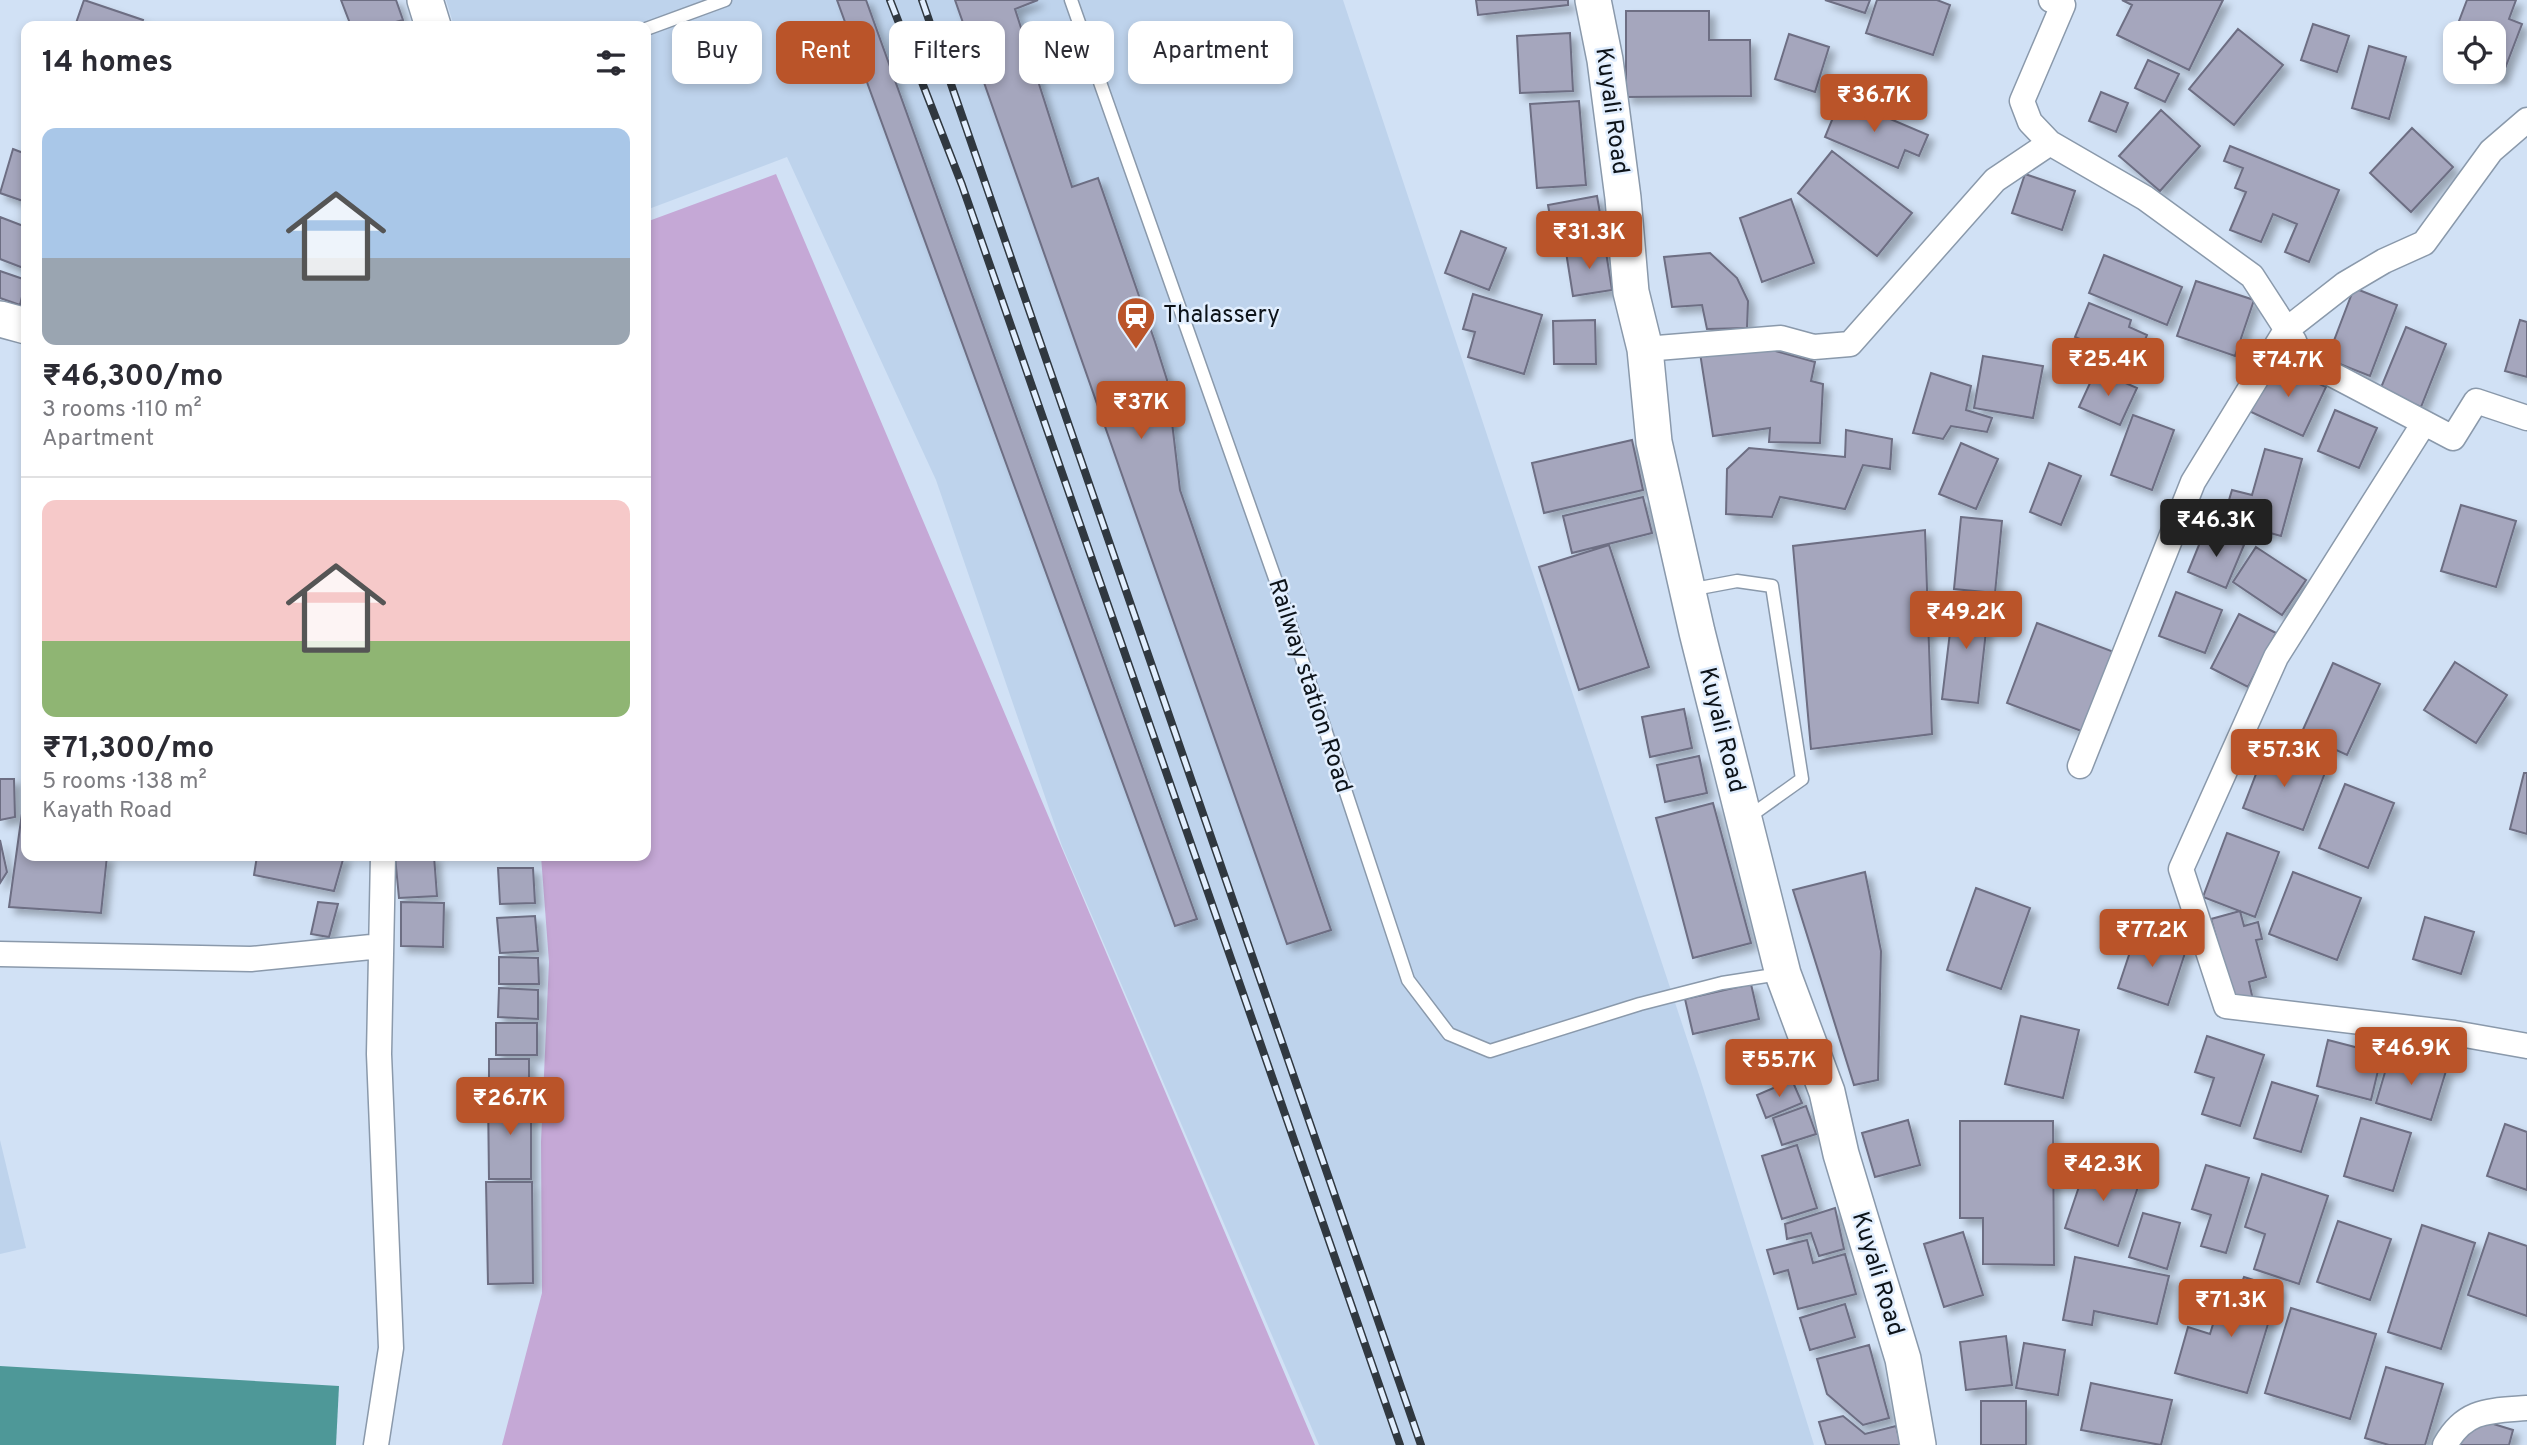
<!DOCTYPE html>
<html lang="en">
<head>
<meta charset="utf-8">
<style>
	body { margin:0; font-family:Overpass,sans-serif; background:#f2f2f3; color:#2b2b33; height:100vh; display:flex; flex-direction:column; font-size:26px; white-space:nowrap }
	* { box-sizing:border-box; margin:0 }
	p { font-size:23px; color:#7c7c81 }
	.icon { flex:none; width:38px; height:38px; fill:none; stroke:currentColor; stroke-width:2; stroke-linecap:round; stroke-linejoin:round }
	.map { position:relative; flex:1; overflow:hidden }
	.sheet { position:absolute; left:21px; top:21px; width:630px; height:840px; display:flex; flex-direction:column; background:#fff; border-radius:14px; box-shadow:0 4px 10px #0003 }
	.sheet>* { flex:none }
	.top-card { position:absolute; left:672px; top:21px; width:665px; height:63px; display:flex; gap:14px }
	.fabs { position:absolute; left:2443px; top:21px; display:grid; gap:14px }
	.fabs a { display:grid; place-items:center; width:63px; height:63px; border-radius:14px; background:#fff; box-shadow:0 4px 10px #0003; font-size:35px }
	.price { position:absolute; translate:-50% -60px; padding:0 16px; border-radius:7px; background:#ba5429; color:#fff; font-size:23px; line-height:46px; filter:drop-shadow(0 2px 4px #0008) }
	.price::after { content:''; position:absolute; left:50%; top:42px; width:21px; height:16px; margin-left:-10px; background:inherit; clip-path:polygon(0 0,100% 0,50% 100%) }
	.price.selected { background:#222; color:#fff }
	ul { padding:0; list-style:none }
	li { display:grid; align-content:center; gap:14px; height:371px; padding:0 21px }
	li+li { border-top:2px solid #e1e1e2 }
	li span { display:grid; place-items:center; height:217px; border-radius:14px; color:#555 }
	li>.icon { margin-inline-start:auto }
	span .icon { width:126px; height:126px; fill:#fffc; stroke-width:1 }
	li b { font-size:30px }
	h2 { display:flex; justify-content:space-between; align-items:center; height:84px; padding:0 21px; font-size:30px }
	.chip { padding:0 24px; border-radius:14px; background:#fff; box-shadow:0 4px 10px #0003; font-size:24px; line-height:63px }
	.chip.selected { background:#ba5429; color:#fff }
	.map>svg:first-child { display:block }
</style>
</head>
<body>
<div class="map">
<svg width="2527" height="1445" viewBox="0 0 2527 1445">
	<defs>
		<filter id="shadow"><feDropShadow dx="6" dy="6" stdDeviation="3.5" flood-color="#0004"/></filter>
	</defs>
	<rect width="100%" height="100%" fill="#d1e1f5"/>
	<!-- built -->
	<path fill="#bed3ec" d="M446,0h897l357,1078 114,367h-495l-257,-599 -126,-366 -149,-323 -141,53v-184h-192z
		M0,1140l26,108 -26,6z"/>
	<!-- green -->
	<path fill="#c5a8d6" d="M776,174l539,1271h-813l40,-152 -1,-151 8,-180 -8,-106h105v-634z"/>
	<!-- water -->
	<path fill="#4e9898" d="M0,1366l339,20 -3,59h-336z"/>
	<!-- building -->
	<path fill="#a5a6bd" stroke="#6d6e83" stroke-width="2" filter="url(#shadow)" d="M84,0l59,20 -2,6h-66z
		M341,0h55l7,20 -22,6h-30z
		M837,0h29l331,919 -22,7z
		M955,0h83l-23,9 57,178 26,-9 57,164 12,38 13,110 151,440 -44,14z
		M1476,0h92v5l-90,10z
		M1825,0h45l-5,13z
		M1877,0h60l13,5 -17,50 -67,-22z
		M2122,0h101l-34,70 -72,-35 15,-30z
		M2467,0h49l-7,19 13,5 -21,55 -19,-7h12v-39h-39v29l-10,-4z
		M1626,11h83v29h41l1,56 -125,1z
		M2313,24l36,12 -12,36 -36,-12z
		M2238,29l45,36 -49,60 -45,-36z
		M1570,33l3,58 -53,2 -3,-57z
		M1789,34l40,13 -14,45 -40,-13z
		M2369,46l37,11 -17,62 -37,-11z
		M2148,60l31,14 -14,28 -30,-14z
		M2101,92l27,11 -12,29 -27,-11z
		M1841,98l87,37 -9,21 -14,-6 -7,18 -73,-31z
		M1579,101l7,84 -49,3 -7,-84z
		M2161,110l39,36 -40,45 -41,-35z
		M2412,128l41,39 -42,45 -41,-39z
		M2230,146l109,44 -30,72 -24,-10 12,-28 -24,-10 -12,28 -31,-12 16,-38 -11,-4 8,-20 -19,-7z
		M13,149l13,5v48l-26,-9z
		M1832,151l80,62 -35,43 -79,-63z
		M2025,174l50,17 -13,39 -50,-17z
		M1597,196l7,40 -49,8 -7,-39z
		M1791,199l23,64 -52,19 -22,-64z
		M0,217l26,10v42l-26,-10z
		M1461,231l45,17 -17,42 -44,-17z
		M1605,246l7,44 -39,6 -7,-44z
		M1710,253l27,25 11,23 -1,27 -40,1 -5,-24 -30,2 -8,-50z
		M2104,255l78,32 -15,38 -78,-32z
		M0,271l26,9 -6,25 -20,-7z
		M2196,281l58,19 -19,56 -58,-20z
		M2354,288l43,17 -27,71 -43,-17z
		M1473,294l69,21 -18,59 -56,-17 7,-25 -12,-3z
		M2089,303l42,17 -2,7 18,8 -11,27 -61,-25z
		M1595,320l1,44h-42l-1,-43z
		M2520,320l7,2v55l-22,-6z
		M2406,327l40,17 -25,63 -41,-17z
		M1765,348l50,14 -4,19 12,3 -3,59 -51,-1 1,-14 -57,8 -13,-83z
		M1983,356l60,10 -10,52 -59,-10z
		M2272,362l54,25 -23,49 -54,-25z
		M2096,370l41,18 -17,37 -41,-18z
		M1931,373l40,13 -5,24 26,8 -5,14 -36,-6 -8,13 -30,-6z
		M2335,410l42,18 -18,40 -41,-17z
		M2133,415l41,15 -22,60 -41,-15z
		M1846,430l46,9 -2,30 -27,-4 -18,44 -65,-12 -8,20 -46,-3 1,-45 22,-21 96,9z
		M1632,440l11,50 -99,23 -12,-50z
		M1961,443l37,16 -22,50 -37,-15z
		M2265,449l37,10 -21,77 -58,-16 9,-30 20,5z
		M2049,463l32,13 -20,49 -31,-13z
		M1643,497l9,36 -80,20 -9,-37z
		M2461,505l55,16 -20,66 -55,-16z
		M1961,517l41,4 -7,72 -41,-4z
		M1925,530l7,204 -121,15 -18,-203z
		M2205,530l39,15 -18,43 -38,-16z
		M1609,545l40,122 -70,23 -40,-123z
		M2256,547l50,33 -24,35 -49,-33z
		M2176,592l46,18 -17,43 -46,-17z
		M1954,599l35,5 -11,99 -36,-4z
		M2239,614l37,19 -28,54 -37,-19z
		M2037,623l85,32 -30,80 -85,-32z
		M2455,662l52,33 -31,48 -52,-33z
		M2333,663l47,21 -33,71 -46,-21z
		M1684,709l8,39 -42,9 -8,-40z
		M2266,748l60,22 -23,60 -60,-22z
		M1699,756l8,37 -42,9 -8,-37z
		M2524,773h3v61l-17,-5z
		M0,779h14l1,38 -15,3z
		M26,784v72h81l-6,57 -92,-6z
		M2345,784l49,19 -26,65 -49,-20z
		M1713,803l38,140 -58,15 -37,-140z
		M2227,833l52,19 -24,65 -52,-20z
		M0,840l7,32 -7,11z
		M257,856h87l-10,35 -80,-16z
		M395,856h39l3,40 -38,2z
		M498,868h35l2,35 -35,1z
		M1865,872l16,79 -3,129 -24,5 -61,-195z
		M2293,872l68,26 -24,62 -68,-26z
		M1976,888l54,20 -29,81 -54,-19z
		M318,902l20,2 -9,33 -18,-3z
		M401,902l43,1 -1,44 -42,-1z
		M2240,911l4,15 14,-4 4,17 -6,1 10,37 -17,5 4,18 -18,5 -24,-86z
		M535,916l3,35 -38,2 -3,-35z
		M2425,917l49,15 -13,42 -48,-15z
		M2136,934l50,16 -18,55 -50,-17z
		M499,957l39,1 1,26h-40z
		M1751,984l8,35 -66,15 -8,-35z
		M499,988l39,2v29l-40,-2z
		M2021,1016l58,14 -16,68 -58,-14z
		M496,1023h41v32h-41z
		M2207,1036l57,19 -24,71 -38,-12 12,-36 -19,-6z
		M2328,1040l54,14 -11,46 -54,-14z
		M2390,1055l56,16 -15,49 -55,-17z
		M489,1059h40v31h-40z
		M1792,1080l10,23 -36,15 -9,-23z
		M2272,1082l46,14 -17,56 -47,-14z
		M488,1096h43v83h-42z
		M1806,1106l10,28 -34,11 -9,-27z
		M2361,1118l50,15 -18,58 -49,-15z
		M1908,1120l12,45 -45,12 -13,-44z
		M1960,1121h93l1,144 -71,-1v-46h-23z
		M2505,1124l22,8v58l-40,-14z
		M1797,1145l20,63 -35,11 -20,-63z
		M2088,1160l53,18 -23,68 -53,-18z
		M2206,1165l43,13 -23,75 -25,-7 10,-31 -19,-6z
		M2262,1174l66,22 -29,88 -45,-15 11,-35 -20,-7z
		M486,1182h46l1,101 -45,1z
		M1835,1208l9,41 -25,7 -8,-23 -24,6 -2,-15z
		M2143,1213l37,10 -13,46 -38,-12z
		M2338,1221l53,18 -21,61 -53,-18z
		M2422,1225l53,18 -34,106 -53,-17z
		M1963,1232l20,63 -39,12 -20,-63z
		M2489,1233l38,13v70l-59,-21z
		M1807,1240l6,23 32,-9 11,40 -58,15 -10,-39 -14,4 -7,-24z
		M2075,1257l94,19 -12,48 -63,-13 -2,14 -29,-5z
		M2244,1277l35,11 -32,105 -72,-20 13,-46 22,7 11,-36 13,5z
		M1845,1304l10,33 -45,13 -10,-32z
		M2291,1308l85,26 -26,85 -85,-26z
		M2006,1336l6,49 -46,5 -6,-48z
		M2024,1343l41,7 -7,45 -42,-7z
		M1869,1345l20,73 -26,7 -36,-31 -10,-35z
		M2386,1367l57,17 -18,61h-36l-24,-7z
		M2091,1383l81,17 -11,45 -80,-15z
		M1981,1401h45v44h-45z
		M1843,1416l22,18 31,-8 5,19h-75l-7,-23z
		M2487,1422l26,8 -4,15h-52l2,-6z"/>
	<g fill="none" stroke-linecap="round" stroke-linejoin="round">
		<!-- lane casing -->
		<g stroke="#8a99ab" stroke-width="15">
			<path id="lane" d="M1071,0l206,584 131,396 41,54 41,17 150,-47 82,-21 58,-9
				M646,29l79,-29
				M1689,590l48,-9 35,5 30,193 -56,40"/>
		</g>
		<!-- street casing -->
		<g stroke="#8a99ab" stroke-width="27">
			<path id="street" d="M2051,0l12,5 -41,96 8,21 20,21 95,55 107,78 42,65 7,17 152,80 23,-37 51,17
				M1645,349l136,-11 33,9 36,-3 145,-164 55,-37
				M2424,423l-148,234 -95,212 45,137 228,27 73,13
				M2080,766l113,-284 93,-152 59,-46 39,-23 40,-18 67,-92 36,-31
				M0,954l251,5 130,-13
				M376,1445l15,-97 -12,-294 4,-198
				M2445,1445c20,-36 44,-34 82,-37"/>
		</g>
		<!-- secondary casing -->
		<g stroke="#8a99ab" stroke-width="38">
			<path id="secondary" d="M425,0l8,26
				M1593,0l12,60 18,138 8,94 14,57 9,93 43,190 86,342 44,118 14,62 62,205 15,86
				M0,319l26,7"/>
		</g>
		<!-- lane -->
		<use href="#lane" stroke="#fff" stroke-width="12"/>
		<!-- street -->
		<use href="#street" stroke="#fff" stroke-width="24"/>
		<!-- secondary -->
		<use href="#secondary" stroke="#fff" stroke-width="35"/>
		<!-- rail casing -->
		<g stroke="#303840" stroke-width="8">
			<path id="rail" d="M890,0l72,185 438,1260
				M922,0l499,1445"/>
		</g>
		<!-- rail -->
		<use href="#rail" stroke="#e1eefe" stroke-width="5" stroke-dasharray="16" stroke-linecap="butt"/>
	</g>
	<!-- icons -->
	<defs>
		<g id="station-pin" transform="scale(2.0125)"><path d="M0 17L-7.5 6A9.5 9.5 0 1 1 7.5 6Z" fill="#ba5429" stroke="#e1eefe"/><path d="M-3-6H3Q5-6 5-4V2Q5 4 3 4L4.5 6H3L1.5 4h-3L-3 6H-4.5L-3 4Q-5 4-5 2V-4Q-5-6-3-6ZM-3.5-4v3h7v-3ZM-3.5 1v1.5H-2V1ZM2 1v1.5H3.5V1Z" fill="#fff"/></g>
	</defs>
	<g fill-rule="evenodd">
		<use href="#station-pin" x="1136" y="316"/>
	</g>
	<g text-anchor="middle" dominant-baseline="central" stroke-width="5" stroke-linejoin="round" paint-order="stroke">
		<!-- street labels -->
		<g font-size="24" fill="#0d1319" stroke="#e1eefe">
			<text transform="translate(1611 111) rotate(82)">Kuyali Road</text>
			<text transform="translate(1309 686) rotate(72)">Railway station Road</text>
			<text transform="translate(1721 730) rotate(76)">Kuyali Road</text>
			<text transform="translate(1877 1274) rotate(73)">Kuyali Road</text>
		</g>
		<!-- poi labels -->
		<g font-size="24" fill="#0d1319" stroke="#e1eefe" text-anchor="start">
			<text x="1163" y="316">Thalassery</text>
		</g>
	</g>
</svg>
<div class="fabs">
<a><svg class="icon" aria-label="locate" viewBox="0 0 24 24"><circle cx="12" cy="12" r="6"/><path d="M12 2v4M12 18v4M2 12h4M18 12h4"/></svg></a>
</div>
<b class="price" style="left:1874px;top:134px">₹36.7K</b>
<b class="price" style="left:1589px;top:271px">₹31.3K</b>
<b class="price" style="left:2108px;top:398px">₹25.4K</b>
<b class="price" style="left:2288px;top:399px">₹74.7K</b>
<b class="price" style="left:1141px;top:441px">₹37K</b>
<b class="price selected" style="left:2216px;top:559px">₹46.3K</b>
<b class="price" style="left:1966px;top:651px">₹49.2K</b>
<b class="price" style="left:2284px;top:789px">₹57.3K</b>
<b class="price" style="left:2152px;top:969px">₹77.2K</b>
<b class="price" style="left:2411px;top:1087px">₹46.9K</b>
<b class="price" style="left:1779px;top:1099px">₹55.7K</b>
<b class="price" style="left:510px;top:1137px">₹26.7K</b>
<b class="price" style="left:2103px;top:1203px">₹42.3K</b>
<b class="price" style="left:2231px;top:1339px">₹71.3K</b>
<div class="top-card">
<a class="chip">Buy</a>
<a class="chip selected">Rent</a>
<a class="chip">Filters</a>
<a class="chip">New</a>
<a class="chip">Apartment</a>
</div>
<section class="sheet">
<h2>14 homes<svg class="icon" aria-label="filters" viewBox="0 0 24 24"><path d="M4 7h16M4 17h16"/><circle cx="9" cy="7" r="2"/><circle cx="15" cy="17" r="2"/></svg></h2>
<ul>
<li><span style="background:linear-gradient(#a9c7e8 60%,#9aa5b1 0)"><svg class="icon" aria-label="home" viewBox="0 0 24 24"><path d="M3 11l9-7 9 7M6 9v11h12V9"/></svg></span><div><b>₹46,300/mo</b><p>3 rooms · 110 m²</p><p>Apartment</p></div></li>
<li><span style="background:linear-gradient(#f6c9c9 65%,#8fb573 0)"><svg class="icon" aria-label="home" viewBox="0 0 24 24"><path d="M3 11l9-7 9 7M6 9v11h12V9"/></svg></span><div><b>₹71,300/mo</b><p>5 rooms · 138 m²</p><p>Kayath Road</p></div></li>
</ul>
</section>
</div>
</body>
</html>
